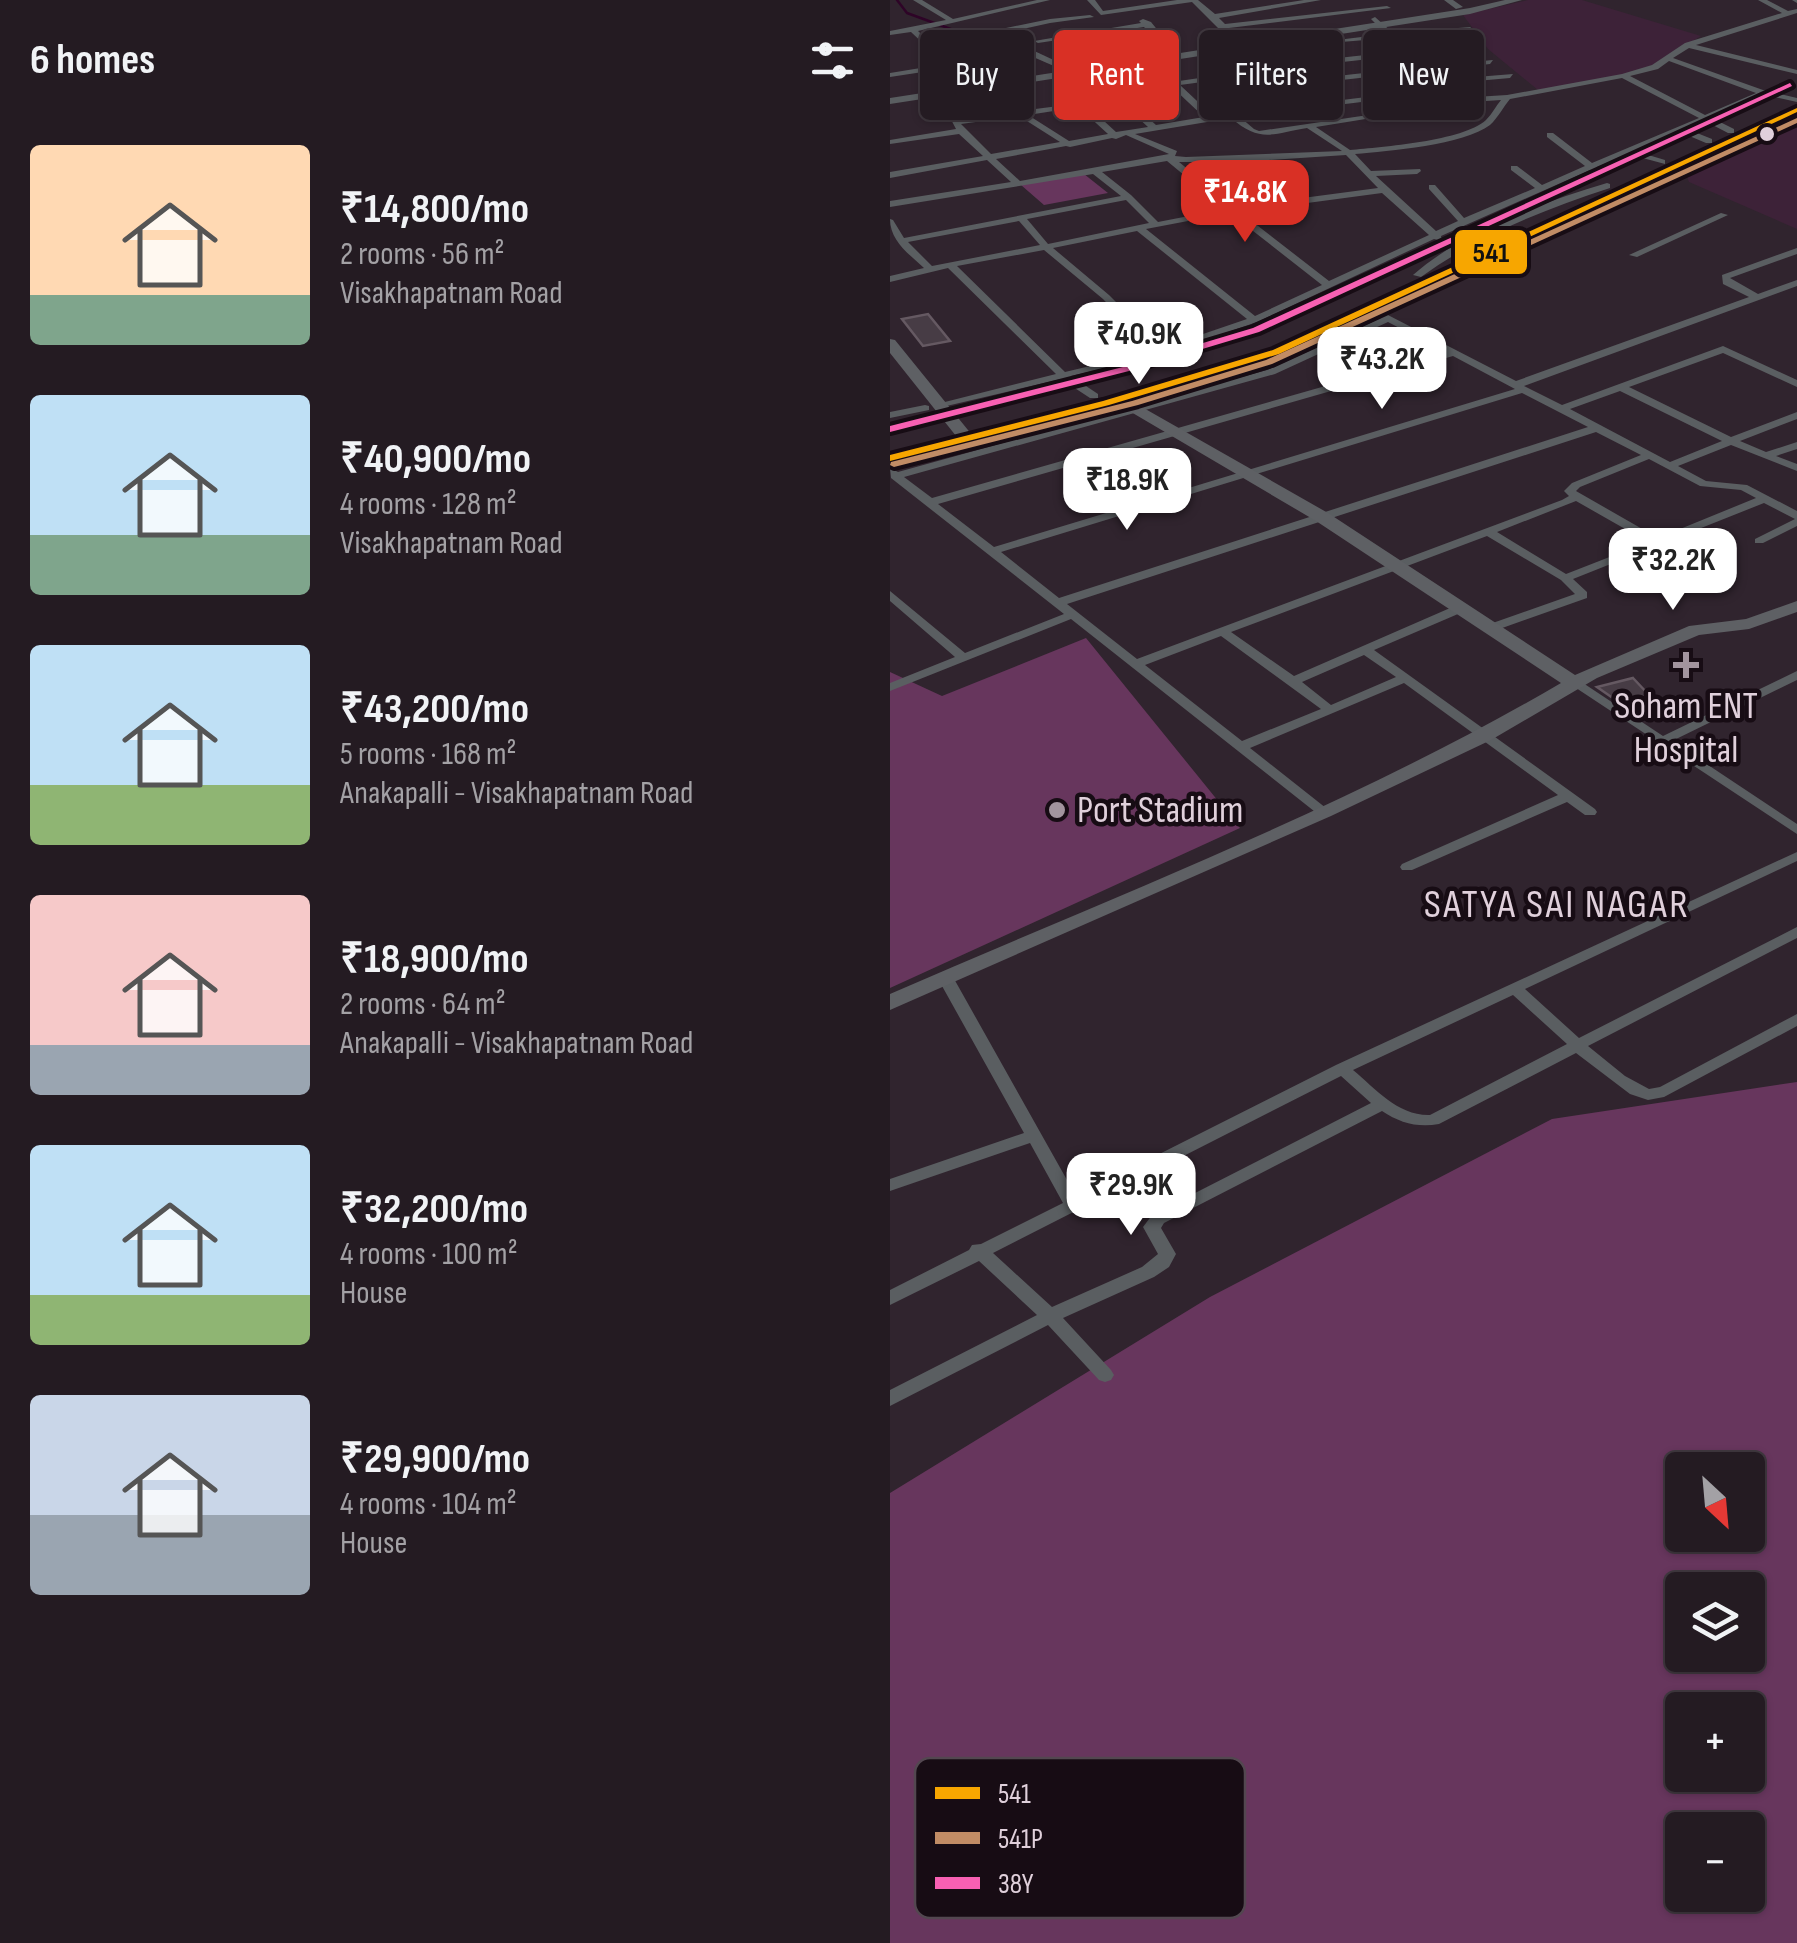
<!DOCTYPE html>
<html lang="en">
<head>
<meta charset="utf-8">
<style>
	body { margin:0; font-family:"Sofia Sans Condensed",sans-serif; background:#30282f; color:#f1f3f6; height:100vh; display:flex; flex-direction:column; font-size:38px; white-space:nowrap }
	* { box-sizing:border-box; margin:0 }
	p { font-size:32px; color:#a3a1a5 }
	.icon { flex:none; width:55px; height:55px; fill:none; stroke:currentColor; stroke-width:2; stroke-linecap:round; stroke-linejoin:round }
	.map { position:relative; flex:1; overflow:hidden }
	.sheet { display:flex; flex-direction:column; background:#241b22; width:890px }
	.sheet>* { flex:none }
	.hud { position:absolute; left:30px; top:30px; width:725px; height:90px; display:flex; gap:20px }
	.needle { width:65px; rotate:154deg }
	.fabs { position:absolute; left:775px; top:1452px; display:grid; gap:20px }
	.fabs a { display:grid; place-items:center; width:100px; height:100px; border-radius:10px; background:#241b22; box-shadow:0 2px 8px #0004,0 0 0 2px #413940; font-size:50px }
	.price { position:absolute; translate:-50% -85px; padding:0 22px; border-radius:20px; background:#fff; color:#222; font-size:32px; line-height:65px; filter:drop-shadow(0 2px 5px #0008) }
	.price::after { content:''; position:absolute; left:50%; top:60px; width:30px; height:22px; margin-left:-15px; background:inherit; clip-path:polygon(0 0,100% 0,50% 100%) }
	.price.selected { background:#d93025; color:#fff }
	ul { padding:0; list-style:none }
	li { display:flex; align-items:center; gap:30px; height:250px; padding:0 30px }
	li span { display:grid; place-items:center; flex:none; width:280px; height:200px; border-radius:10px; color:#555 }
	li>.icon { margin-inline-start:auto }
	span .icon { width:120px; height:120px; fill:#fffc; stroke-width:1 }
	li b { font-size:42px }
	h2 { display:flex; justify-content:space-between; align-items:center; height:120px; padding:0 30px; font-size:42px }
	.chip { padding:0 35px; border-radius:10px; background:#241b22; box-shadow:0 2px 8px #0004,0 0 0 2px #413940; font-size:35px; line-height:90px }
	.chip.selected { background:#d93025; color:#fff }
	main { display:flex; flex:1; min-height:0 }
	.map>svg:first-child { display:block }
</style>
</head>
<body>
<main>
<section class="sheet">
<h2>6 homes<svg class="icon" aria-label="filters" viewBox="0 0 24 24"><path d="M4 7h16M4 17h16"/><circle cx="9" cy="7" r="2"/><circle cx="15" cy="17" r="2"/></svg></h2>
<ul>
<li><span style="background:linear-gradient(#ffd9b3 75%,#7fa58c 0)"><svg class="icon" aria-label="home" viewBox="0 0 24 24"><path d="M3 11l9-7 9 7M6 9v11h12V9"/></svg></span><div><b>₹14,800/mo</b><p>2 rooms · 56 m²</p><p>Visakhapatnam Road</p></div></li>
<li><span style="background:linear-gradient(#bfe0f5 70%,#7fa58c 0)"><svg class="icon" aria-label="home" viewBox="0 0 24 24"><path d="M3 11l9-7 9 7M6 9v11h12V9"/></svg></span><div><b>₹40,900/mo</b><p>4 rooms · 128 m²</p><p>Visakhapatnam Road</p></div></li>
<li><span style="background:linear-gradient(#bfe0f5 70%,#8fb573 0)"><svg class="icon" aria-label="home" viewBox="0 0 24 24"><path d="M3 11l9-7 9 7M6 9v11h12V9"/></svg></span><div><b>₹43,200/mo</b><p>5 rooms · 168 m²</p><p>Anakapalli - Visakhapatnam Road</p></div></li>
<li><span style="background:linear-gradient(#f6c9c9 75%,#9aa5b1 0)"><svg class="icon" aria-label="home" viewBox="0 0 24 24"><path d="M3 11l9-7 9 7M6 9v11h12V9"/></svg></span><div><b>₹18,900/mo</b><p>2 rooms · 64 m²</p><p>Anakapalli - Visakhapatnam Road</p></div></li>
<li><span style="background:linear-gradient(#bfe0f5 75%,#8fb573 0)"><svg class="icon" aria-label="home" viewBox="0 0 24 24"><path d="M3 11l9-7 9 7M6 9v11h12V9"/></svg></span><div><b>₹32,200/mo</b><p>4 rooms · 100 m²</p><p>House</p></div></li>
<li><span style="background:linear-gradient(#c9d6e8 60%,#9aa5b1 0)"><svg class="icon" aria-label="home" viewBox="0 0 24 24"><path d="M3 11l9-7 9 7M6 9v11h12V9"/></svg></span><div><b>₹29,900/mo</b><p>4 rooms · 104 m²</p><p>House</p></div></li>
</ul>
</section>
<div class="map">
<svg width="907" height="1943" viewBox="0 0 907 1943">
	<rect width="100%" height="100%" fill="#30242e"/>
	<!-- built -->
	<path fill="#3d2238" d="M638,0h54l119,36 -45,28 -34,11 -84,15 -50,-41 -25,-34z
		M907,125v104l-108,-47 -2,-5z"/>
	<!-- green -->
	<path fill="#67365d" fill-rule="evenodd" d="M194,174l24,19 -64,12 -23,-20z
		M196,638l154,190 -350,160v-316l52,24z
		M907,1082v861h-907v-450l320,-196 342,-178zM792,1470h66v65h-66zM792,1590h66v65h-66zM792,1710h66v65h-66zM792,1830h66v65h-66z"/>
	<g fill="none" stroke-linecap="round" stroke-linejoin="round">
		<!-- stream -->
		<path stroke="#2e0427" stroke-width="2.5" d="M7,0l10,13 60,22"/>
	</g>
	<!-- building -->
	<path fill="#473c45" stroke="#655962" stroke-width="2.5" d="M38,314l22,27 -27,5 -21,-27z
		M743,678l16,17 -29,8 -23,-16z"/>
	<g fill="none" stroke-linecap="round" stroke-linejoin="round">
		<!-- minor -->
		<path fill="#5a5e61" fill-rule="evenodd" d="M23,0h9l31,19 84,-19h13l-132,31 34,32 25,-5 -10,-16 5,-7 78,-16 40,-4 4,2 -44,6 -67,15 47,11 43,20 -3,4 -46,-20 -47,-13 -2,2 10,20 -29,4 21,19 -3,4 -25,-21 -59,9v-4l55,-9 -34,-32 -21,3v-4l56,-11z
			M197,0h8l8,11 74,-11h21l17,14 89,-14h17l-102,18 6,6 162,-18 4,2 -162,20 13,12 -4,2 -19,-13 -27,-27 -91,13z
			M554,0h9l10,7 -7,2z
			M868,0h9l21,11 9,-2v4l-101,32 101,25v4l-108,-26 -16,10 90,32 34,8v4l-32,-7 -53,23 22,11v4h-6l-23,-12 -18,8 25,10v4h-6l-26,-11 -45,19 30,9v4l-37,-10 -31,13v4l-7,-1 -149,66 1,5 -8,-2 -177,83 -93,32 -93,22 27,18v4h-8l-29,-19 -123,29 -5,-3 123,-31 -108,-106 -58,14v-6l34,-8c-15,-14 -34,-27 -34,-49l3,1 11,18 217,-42 -28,-22 -203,33v-6l121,-19 -24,-22 -97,18v-6l93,-16 -24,-22 -69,10v-4l66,-11 -20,-38h6l16,28 116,-15 17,5 25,23 32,-5 -35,-32 -35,-24v-4h6l33,23 117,-17 38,35 46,-5 -38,-34 -45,4 3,-4 37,-4 -29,-27 7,-2 30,28 119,-13 -12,-13 -49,4 -4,-2 49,-6 -15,-15 4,-2 18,16 78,-6 -3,4 -71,6 13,13 71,-7 -3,4 -64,7 12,12 67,-6 -3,4 -60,7 9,9 74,-6 -3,4 -67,6 15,14 49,-3 115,-21 30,-9 33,-22 97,-30zM516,55l12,12 -117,13 -13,-12zM779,61l87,32 -51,22 -75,-39 28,-7zM532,71l17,17 -113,14 -20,-18zM342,78l33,31 -53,6 -32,-30zM732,78l77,40 -107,45 -39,-30h-6v4l38,29 -43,19 -25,-19h-6v4l24,18 -71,30 -29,-33h-6v4l29,32 -22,10 -60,-55 41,-2 4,-3 -1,-2 -49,2 -16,-17c33,-3 109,-9 135,-29 8,-7 13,-18 20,-26zM282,87l32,30 -48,8 -34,-31zM553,92l13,11 45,-3c-5,6 -9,14 -15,20 -23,21 -104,27 -136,30l-34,-23 124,-20 -4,-2 -177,26 -5,-2 -14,-12zM183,108l12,5 23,21 -39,7 -41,-26zM129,116l41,26 -69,12 -30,-30zM341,118c29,25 41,16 76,10l35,23 -156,6 -11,-1 2,-5 -42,-17zM236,135l43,19 -149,27 -24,-22 70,-13 4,1 42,-9 4,1zM456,155l32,33 -83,11 -29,-21 -13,-17zM277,161l58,48 -67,13 -27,-27 -29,-23zM289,162h65l16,20 25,18 -51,7zM492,193l47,42 -100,46 -89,-69zM236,200l23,23 -101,21 -21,-25zM340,213l92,72 -67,31 -109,-87zM129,221l21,24 -108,21 -24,-24zM247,231l110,88 -85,29 -53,-53 -56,-47zM154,250l59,49 50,52 -88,21 -108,-106z
			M902,0h5v3z
			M253,19l8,3 25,31v4h-6l-26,-30 -106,16 -4,-2 107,-18 -2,-2z
			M907,114v5c-23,11 -90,48 -110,43l41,-16z
			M717,183l3,1v4c-67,22 -131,47 -189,89l-8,-2c53,-46 128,-72 194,-92z
			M831,213l7,2 -91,42 -8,-2z
			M907,248v6l-67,24 28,16 39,-14v6l-273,100 38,19 161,-59 74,34v7l-74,-34 -94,34 102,50 66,-25v7l-57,22 26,11 31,-10v7l-21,7 21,8v7l-66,-26 -53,21 28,15 41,4 50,26v15l-34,17h-8v-4l40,-20 -31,-16 -191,76 14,13v6l-96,34 -4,-1v-6l88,-31 -14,-14 -74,-44 -256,96 63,44 163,-71h8v6l-91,39 221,159 2,3 -2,3h-10l-18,-13 -155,68h-10l-2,-3 2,-3 156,-69 -154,-112 -154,65 81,64 -7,4 -5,-1 -248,-196 -181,72v-8l65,-26 -65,-56v-10l75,62 99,-39 -173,-136 -1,-10 8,4 369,-102 114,-52 -2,-2 5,-3 132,68 233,-84 -26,-13 -1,-9zM498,322l57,30 -513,146 -28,-21 371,-103zM563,356l62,33 -521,158 -56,-43zM730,391l102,50 -52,21 -100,-53zM632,393l66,34 -529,171 -58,-46zM706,432l45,23 -69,28 -8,8 5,5 -7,4 -425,159 -70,-55zM759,459l51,27 41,4 15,8 -98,40 -82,-47 4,-4zM686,501l72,41 -82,32 -69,-42zM331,636l100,73 -79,32 -97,-76zM474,655l32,22 -65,28 -29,-23z
			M35,405l4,1v4l-39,8v-6z
			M907,671v9l-125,61 125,83v10l-230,-152 6,-4 4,1 86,57z
			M907,852v9l-272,128 54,49 218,-111v11l-209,108 37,30 24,13 11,-2 137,-73v12l-133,71 -16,3 -18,-6 -54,-41 -137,71c-21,4 -39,-1 -57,-13l-218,112 -3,5 15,26 -7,13 -15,10 -91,41 48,52 3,5 -3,5 -6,2 -6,-2 -51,-55 -158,81v-16l147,-75 -58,-54 -89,44v-15l79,-40 3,-5 9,-1 82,-41 -33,-60 -140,48v-12l134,-46 -87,-156 3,-3 5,-2 8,5 123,219 260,-131zM623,995l54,49 -137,71c-32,1 -54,-26 -77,-45zM451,1076l30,27 -219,112 -9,12 15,27 -16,13 -90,40 -59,-54z"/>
		<!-- tertiary -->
		<path fill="#5a5e61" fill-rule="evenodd" d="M615,0h17l-52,14 -580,90v-6l580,-90z"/>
		<!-- secondary -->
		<path fill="#5e6064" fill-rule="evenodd" d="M0,339l5,1 77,95v6h-12l-70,-88z
			M229,394l209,119 247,162 114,-49 57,-7 51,-18v11l-48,17 -50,6 -102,43 -106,62 -160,76 -441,194v-16c225,-98 459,-187 671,-311l-245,-162 -202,-119v-6z"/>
		<!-- primary -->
		<path fill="#5d5e63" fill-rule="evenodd" d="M907,106v9l-515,241 -170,51 -222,56v-10l210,-54 170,-51z"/>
		<!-- bus-1 casing -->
		<g stroke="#170c14" stroke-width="8">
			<path id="bus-1" d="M907,108v4l-518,242 -170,51 -219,56v-6l213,-54 170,-51z"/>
		</g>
		<!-- bus-2 casing -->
		<g stroke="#170c14" stroke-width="8">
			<path id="bus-2" d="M907,118v5l-525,241 -134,41 -244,62 -4,-2 1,-3 241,-61 134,-41z"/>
		</g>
		<!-- bus-3 casing -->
		<g stroke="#170c14" stroke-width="8">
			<path id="bus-3" d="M900,83l2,3 -533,246 -130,39 -239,61v-6l233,-59 130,-39z"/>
		</g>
		<!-- bus-1 -->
		<use href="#bus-1" fill="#f7a600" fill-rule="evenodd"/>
		<!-- bus-2 -->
		<use href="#bus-2" fill="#c18c65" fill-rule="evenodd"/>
		<!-- bus-3 -->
		<use href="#bus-3" fill="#f860b3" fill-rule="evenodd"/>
	</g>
	<!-- markers -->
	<circle fill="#e0d0db" stroke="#170c14" stroke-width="4" cx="877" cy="134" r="9"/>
	<g fill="#a2949e" stroke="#170c14" stroke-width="4">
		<path d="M791 650h10v10h10v10h-10v10h-10v-10h-10v-10h10z"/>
		<circle cx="167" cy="810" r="10"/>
	</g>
	<g text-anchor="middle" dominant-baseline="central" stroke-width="9" stroke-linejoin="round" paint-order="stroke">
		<!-- poi labels -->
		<g font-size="38" fill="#e0d0db" stroke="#170c14">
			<text x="796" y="706">Soham ENT<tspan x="796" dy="44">Hospital</tspan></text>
			<text x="187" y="810" text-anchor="start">Port Stadium</text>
		</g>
		<!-- neighbourhood labels -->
		<g font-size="40" letter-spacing="2.5" fill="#e0d0db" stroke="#170c14">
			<text x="667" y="905">SATYA SAI NAGAR</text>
		</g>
	</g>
	<!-- legend -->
	<rect x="25" y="1758" width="330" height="160" rx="15" fill="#170c14" stroke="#534750" stroke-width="2.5"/>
	<rect x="45" y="1787" width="45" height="12" fill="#f7a600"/>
	<rect x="45" y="1832" width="45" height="12" fill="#c18c65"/>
	<rect x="45" y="1877" width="45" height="12" fill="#f860b3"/>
	<g font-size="28" fill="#e0d0db">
		<text x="108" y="1803">541</text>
		<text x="108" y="1848">541P</text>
		<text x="108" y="1893">38Y</text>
	</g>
	<rect stroke="#170c14" stroke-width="4" x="563" y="228" width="76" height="48" rx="10" fill="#f7a600"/>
	<g font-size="28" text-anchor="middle" font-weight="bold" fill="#111">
		<text x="601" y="262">541</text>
	</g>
</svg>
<div class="fabs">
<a><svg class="needle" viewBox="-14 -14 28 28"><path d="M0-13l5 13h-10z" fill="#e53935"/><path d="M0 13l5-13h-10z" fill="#a3a1a5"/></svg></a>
<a><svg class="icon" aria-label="layers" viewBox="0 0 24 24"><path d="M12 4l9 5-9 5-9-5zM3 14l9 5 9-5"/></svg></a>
<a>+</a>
<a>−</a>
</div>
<b class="price selected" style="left:355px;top:245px">₹14.8K</b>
<b class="price" style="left:249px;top:387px">₹40.9K</b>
<b class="price" style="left:492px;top:412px">₹43.2K</b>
<b class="price" style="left:237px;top:533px">₹18.9K</b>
<b class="price" style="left:783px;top:613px">₹32.2K</b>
<b class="price" style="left:241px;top:1238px">₹29.9K</b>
<div class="hud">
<a class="chip">Buy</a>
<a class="chip selected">Rent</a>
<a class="chip">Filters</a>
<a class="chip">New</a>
</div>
</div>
</main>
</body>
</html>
